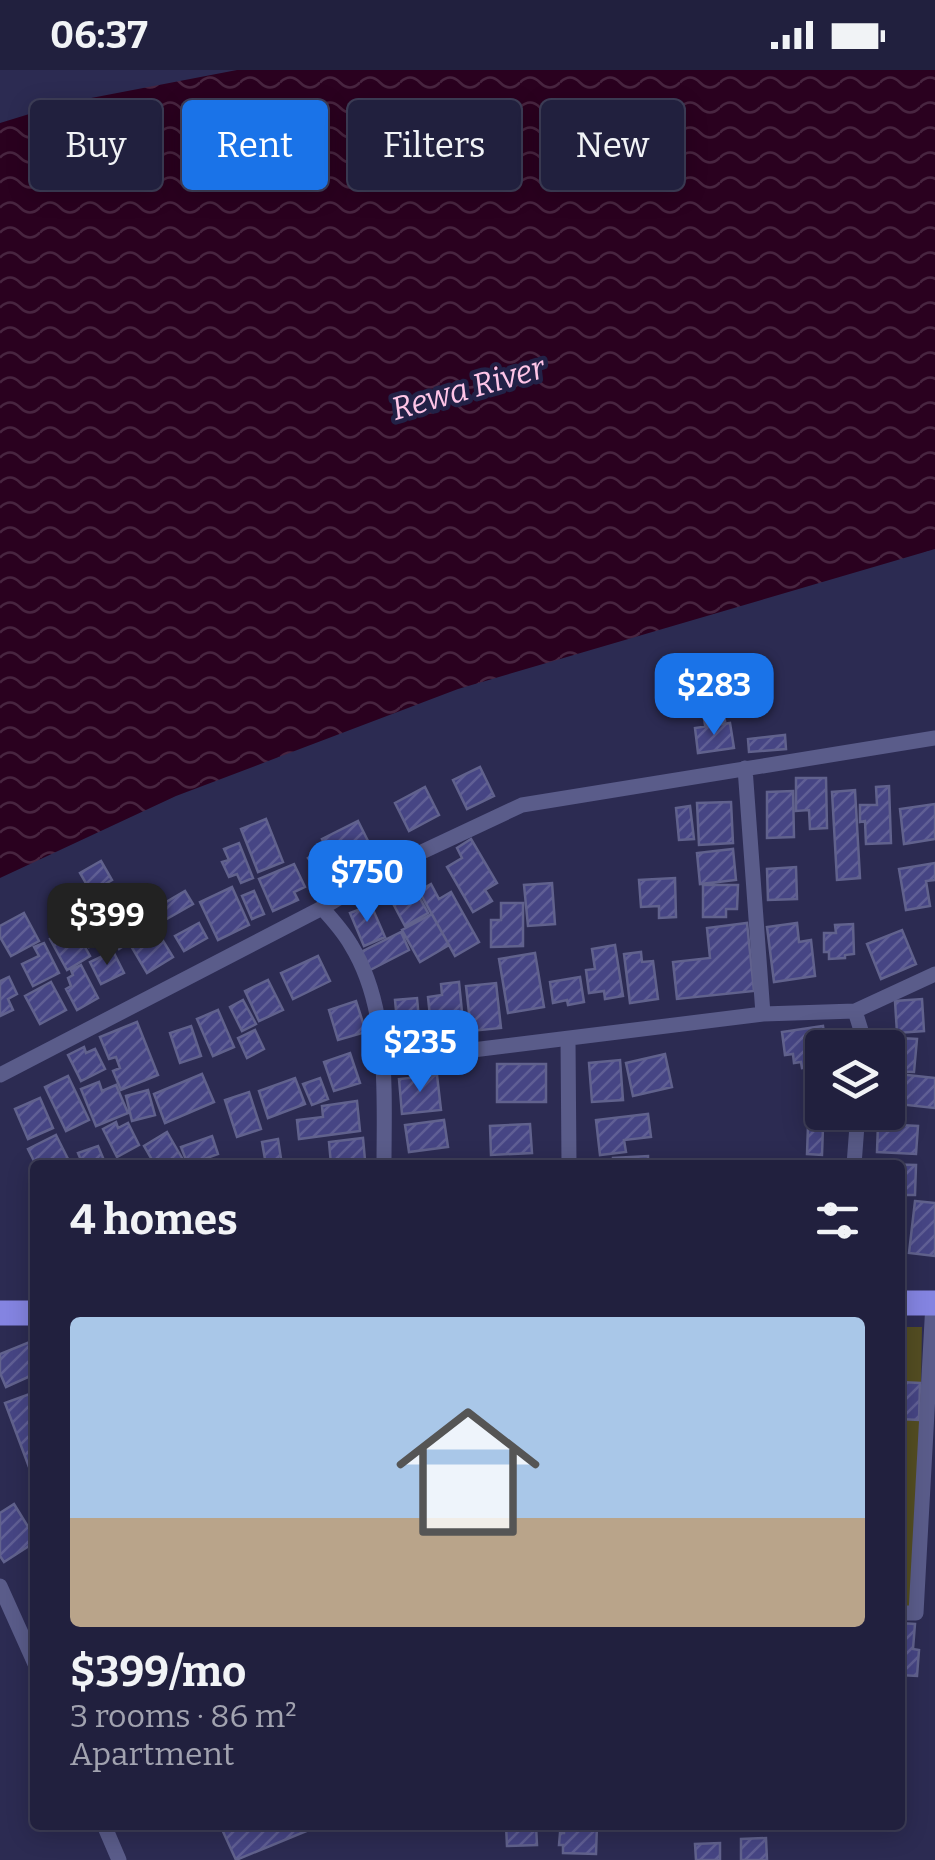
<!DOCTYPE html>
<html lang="en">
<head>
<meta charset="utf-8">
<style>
	body { margin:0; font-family:Bitter,serif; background:#292845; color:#f1f3f6; height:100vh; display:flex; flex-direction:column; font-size:38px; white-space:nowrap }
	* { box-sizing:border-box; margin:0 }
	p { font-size:32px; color:#a2a3b0 }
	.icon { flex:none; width:55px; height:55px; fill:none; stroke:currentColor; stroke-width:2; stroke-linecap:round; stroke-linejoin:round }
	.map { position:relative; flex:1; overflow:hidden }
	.sheet { position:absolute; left:30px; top:1090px; width:875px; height:670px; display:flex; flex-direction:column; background:#21203e; border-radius:10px; box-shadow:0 5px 25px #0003,0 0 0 2px #3e3e58 }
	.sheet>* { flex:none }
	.hud { position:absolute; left:30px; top:30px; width:875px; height:90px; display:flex; gap:20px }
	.fabs { position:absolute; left:805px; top:960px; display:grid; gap:20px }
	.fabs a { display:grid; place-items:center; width:100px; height:100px; border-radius:10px; background:#21203e; box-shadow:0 5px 25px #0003,0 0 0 2px #3e3e58; font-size:50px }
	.price { position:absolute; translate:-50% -85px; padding:0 22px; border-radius:20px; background:#1a73e8; color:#fff; font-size:32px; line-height:65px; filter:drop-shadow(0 2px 5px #0008) }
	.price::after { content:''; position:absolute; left:50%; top:60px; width:30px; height:22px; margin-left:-15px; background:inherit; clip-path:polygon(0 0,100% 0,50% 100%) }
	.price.selected { background:#222; color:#fff }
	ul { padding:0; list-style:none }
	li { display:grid; align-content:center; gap:20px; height:530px; padding:0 40px }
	li span { display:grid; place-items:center; height:310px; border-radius:10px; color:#555 }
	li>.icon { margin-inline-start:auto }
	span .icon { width:180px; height:180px; fill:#fffc; stroke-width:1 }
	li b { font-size:42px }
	h2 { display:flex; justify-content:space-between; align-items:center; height:120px; padding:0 40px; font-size:42px }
	.pill { padding:0 35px; border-radius:10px; background:#21203e; box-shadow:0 5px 25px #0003,0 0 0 2px #3e3e58; font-size:35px; line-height:90px }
	.pill.selected { background:#1a73e8; color:#fff }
	.status { display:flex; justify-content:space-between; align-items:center; height:70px; padding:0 50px; background:#21203e; direction:ltr }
	.status svg { height:28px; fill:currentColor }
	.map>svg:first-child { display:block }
</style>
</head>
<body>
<div class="status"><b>06:37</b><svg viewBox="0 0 49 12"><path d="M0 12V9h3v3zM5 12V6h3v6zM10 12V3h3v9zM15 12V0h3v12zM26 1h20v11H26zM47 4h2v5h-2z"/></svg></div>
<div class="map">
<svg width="935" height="1790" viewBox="0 0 935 1790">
	<defs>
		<pattern id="water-waves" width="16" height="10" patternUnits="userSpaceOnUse" patternTransform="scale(2.5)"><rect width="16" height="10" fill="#2a011f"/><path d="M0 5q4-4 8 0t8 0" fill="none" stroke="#482540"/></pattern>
		<pattern id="building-hatch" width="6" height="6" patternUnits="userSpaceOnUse" patternTransform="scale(2.5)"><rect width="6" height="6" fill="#464584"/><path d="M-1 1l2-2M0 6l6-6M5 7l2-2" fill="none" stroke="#605f95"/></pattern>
	</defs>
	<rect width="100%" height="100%" fill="#2c2b52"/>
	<!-- pitch -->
	<path fill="#534d22" d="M900,1257h22l-5,280h-17z"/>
	<!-- water -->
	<path fill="url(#water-waves)" d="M237,0h698v479l-477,140 -282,107 -176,82v-755l65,-20z"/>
	<!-- building -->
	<path fill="url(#building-hatch)" stroke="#61628d" stroke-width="2.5" d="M723,638l2,13 -20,4 -2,-14z
		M730,653l4,25 -36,5 -3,-25z
		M785,665l1,14 -37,3 -1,-13z
		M480,697l14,29 -27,13 -14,-29z
		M796,708h30l1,50 -17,1 -1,-19 -13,1z
		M889,716l2,57 -25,1 -1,-23 -5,1v-17h17l-1,-18z
		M425,717l14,28 -30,16 -14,-28z
		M855,720l5,88 -23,2 -5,-88z
		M793,721l1,46 -27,1v-46z
		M731,732l2,41 -34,2 -2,-42z
		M935,734v35l-31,5 -4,-35z
		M690,736l4,33 -15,1 -3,-32z
		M266,749l17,43 -25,10 -17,-43z
		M358,751l18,36 -37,17 -17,-35z
		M471,769l26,44 -12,7 7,11 -19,11 -26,-45 15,-9 -5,-10z
		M239,773l14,35 -12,5 -4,-9 -8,3 -7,-15 7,-2 -5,-11z
		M733,779l3,31 -36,4 -3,-31z
		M320,780l16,23 -12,8 -16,-23z
		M101,791l11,19 -21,12 -11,-19z
		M935,793v17l-9,1 4,25 -24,4 -7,-41z
		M294,794l11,23 -11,5 4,8 -25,11 -14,-32z
		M796,797l1,32 -29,1 -1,-31z
		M675,808l1,39 -17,1v-12l-18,1 -2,-27z
		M411,812l17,31 -23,13 -17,-32z
		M552,813l3,41 -27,2 -4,-41z
		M431,814l8,15 12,-7 28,50 -24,14 -36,-65z
		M703,815h35l-1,24h-11v8h-23z
		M232,817l17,38 -31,15 -18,-38z
		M185,821l8,13 -30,17 -7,-13z
		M254,821l10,23 -12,5 -10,-23z
		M501,833h22v43l-32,1v-27h10z
		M371,835l14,32 -21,9 -14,-33z
		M24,843l15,28 -28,15 -11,-19v-11z
		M432,844l17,31 -29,17 -18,-32z
		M92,849l12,20 -15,8 -11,-19z
		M199,853l8,15 -23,13 -9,-15z
		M747,853l7,68 -77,8 -4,-37 37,-4 -3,-30z
		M797,853l2,19 12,-2 4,36 -41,6 -7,-55z
		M124,854l10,15 -15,10 -10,-16z
		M853,854l1,30 -9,1v3l-16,1v-7h-5v-19h12l-1,-8z
		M69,858l7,14 5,-2 9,16 -23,14 -17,-31z
		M902,860l14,34 -35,15 -14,-35z
		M157,861l16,26 -26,16 -16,-27z
		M401,862l8,18 -39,20 -9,-18z
		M44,873l15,30 -26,13 -11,-22 17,-8 -5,-9z
		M615,875l8,51 -18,3 -1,-8 -15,2 -3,-23 9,-1 -3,-20z
		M113,881l11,22 -23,11 -11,-22z
		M641,882l1,10 11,-1 5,38 -28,4 -6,-49z
		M535,883l9,54 -36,6 -9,-54z
		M318,886l12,25 -37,18 -12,-26z
		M81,895l17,33 -21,12 -11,-21 5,-3 -3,-8 5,-3 -2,-5z
		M9,907l8,17 -9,5 5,11 -13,6v-35z
		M580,907l4,25 -16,3 -1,-5 -14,3 -3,-21z
		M268,910l15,30 -24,11 -14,-30z
		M51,912l15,28 -26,14 -15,-28z
		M459,912l5,50 -32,4 -4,-39 14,-2 -1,-11z
		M496,913l5,45 -30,3 -5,-45z
		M417,928l2,22 -22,1 -2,-21z
		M922,929l2,32 -27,2 -2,-32z
		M243,930l13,24 -14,7 -12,-24z
		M356,931l10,31 -28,8 -9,-30z
		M218,940l16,37 -21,9 -16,-37z
		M137,952l21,53 -37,15 -8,-19 7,-3 -4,-11 -7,2 -9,-22z
		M191,956l10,30 -21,7 -10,-30z
		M823,956l3,22h-4v17l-20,3 -1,-6 -7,1 -1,-9 -8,1 -3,-23z
		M255,960l9,19 -17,9 -9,-20z
		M881,967l36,2 -3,33 -26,-1v-23h-8z
		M84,977l2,6 9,-4 10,20 -24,12 -13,-26z
		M350,983l10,30 -26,8 -10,-29z
		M665,984l7,33 -39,9 -7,-33z
		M620,990l3,40 -31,2 -3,-39z
		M497,994h49v38h-49z
		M889,1003l46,5v30l-47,-5z
		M202,1004l12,28 -49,21 -11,-29z
		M437,1005l4,35 -39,4 -3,-35z
		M68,1006l21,44 -23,11 -21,-44z
		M295,1008l10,26 -37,14 -9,-27z
		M320,1008l8,21 -16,6 -9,-21z
		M99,1012l3,9 14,-6 12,28 -32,13 -15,-37z
		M808,1013h14v28h-15z
		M148,1020l7,25 -23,6 -6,-25z
		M249,1022l12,37 -24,8 -12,-37z
		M40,1028l13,30 -25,11 -13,-30z
		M357,1031l3,30 -61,8 -2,-19 26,-3 -1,-11z
		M648,1044l3,23 -27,3 2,12 -26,3 -4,-35z
		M444,1050l4,27 -39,5 -4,-27z
		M116,1052l2,6 10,-5 11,22 -22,12 -14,-28z
		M530,1054l2,29 -41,2 -1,-29z
		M878,1054l40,2 -2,28 -39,-2z
		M808,1056l15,1 -1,28 -15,-1z
		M167,1062l15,26 -11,7h-16l-11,-19z
		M56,1065l15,30h-35l-8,-16z
		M212,1066l6,18 -30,11 -7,-18z
		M363,1068l2,22 -34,4 -2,-22z
		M278,1069l4,26h-16l-4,-23z
		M98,1076l8,19h-23l-5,-12z
		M648,1086v9h-35v-7z
		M876,1094l40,1 -1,30h-15v-30z
		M915,1131l20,2v53l-26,-3z
		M30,1272l5,13v19l-29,13 -6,-14v-19z
		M900,1312l20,1 -1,37 -19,-1z
		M35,1322v81l-3,2 -27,-72z
		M14,1434l21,34v4l-31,20 -4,-6v-43z
		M900,1553l15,1 -2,25 6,1 -2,26 -17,-1z
		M220,1755h101l-85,35z
		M506,1755h30l1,20 -30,1z
		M569,1755h28l-1,29 -33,-1v-8h-4l1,-12h4v-5h5z
		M766,1768l1,22h-26v-21z
		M720,1773v17h-24l-1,-16z"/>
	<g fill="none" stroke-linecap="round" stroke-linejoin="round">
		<!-- minor -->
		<path stroke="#5a5c8a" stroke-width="15" d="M745,698l18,246
			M322,838c11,12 21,23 29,37 39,63 33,148 33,220
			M855,941l9,29 -1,8
			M568,969l1,126
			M384,991l379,-47 92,-3 80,-37
			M0,1005l322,-167 72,-43 128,-60 413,-67
			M854,1095l4,-53
			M0,1516l35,78
			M900,1543h16l17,-310
			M104,1755l15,35"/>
		<!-- primary -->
		<path stroke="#8484e1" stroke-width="25" d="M900,1233h35
			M0,1243h35"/>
	</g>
	<g text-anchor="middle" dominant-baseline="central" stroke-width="9" stroke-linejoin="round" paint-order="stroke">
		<!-- water labels -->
		<g font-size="32" font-style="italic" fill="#fec5e7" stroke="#222146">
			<text transform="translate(468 318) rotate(-16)">Rewa River</text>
		</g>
	</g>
</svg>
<div class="fabs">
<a><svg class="icon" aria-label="layers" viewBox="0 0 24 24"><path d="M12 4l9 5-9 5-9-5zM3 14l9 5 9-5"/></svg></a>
</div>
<b class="price" style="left:714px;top:668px">$283</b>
<b class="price" style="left:367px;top:855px">$750</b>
<b class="price selected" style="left:107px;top:898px">$399</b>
<b class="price" style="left:420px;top:1025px">$235</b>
<div class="hud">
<a class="pill">Buy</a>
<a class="pill selected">Rent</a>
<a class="pill">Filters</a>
<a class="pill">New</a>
</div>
<section class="sheet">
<h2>4 homes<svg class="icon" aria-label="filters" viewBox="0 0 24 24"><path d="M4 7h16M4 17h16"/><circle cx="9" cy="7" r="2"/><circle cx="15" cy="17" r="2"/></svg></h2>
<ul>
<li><span style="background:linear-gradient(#a9c7e8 65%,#b9a48a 0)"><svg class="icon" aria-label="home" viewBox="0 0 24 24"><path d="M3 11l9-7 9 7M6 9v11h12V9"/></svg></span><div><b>$399/mo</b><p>3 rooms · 86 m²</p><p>Apartment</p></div></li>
</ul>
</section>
</div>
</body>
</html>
